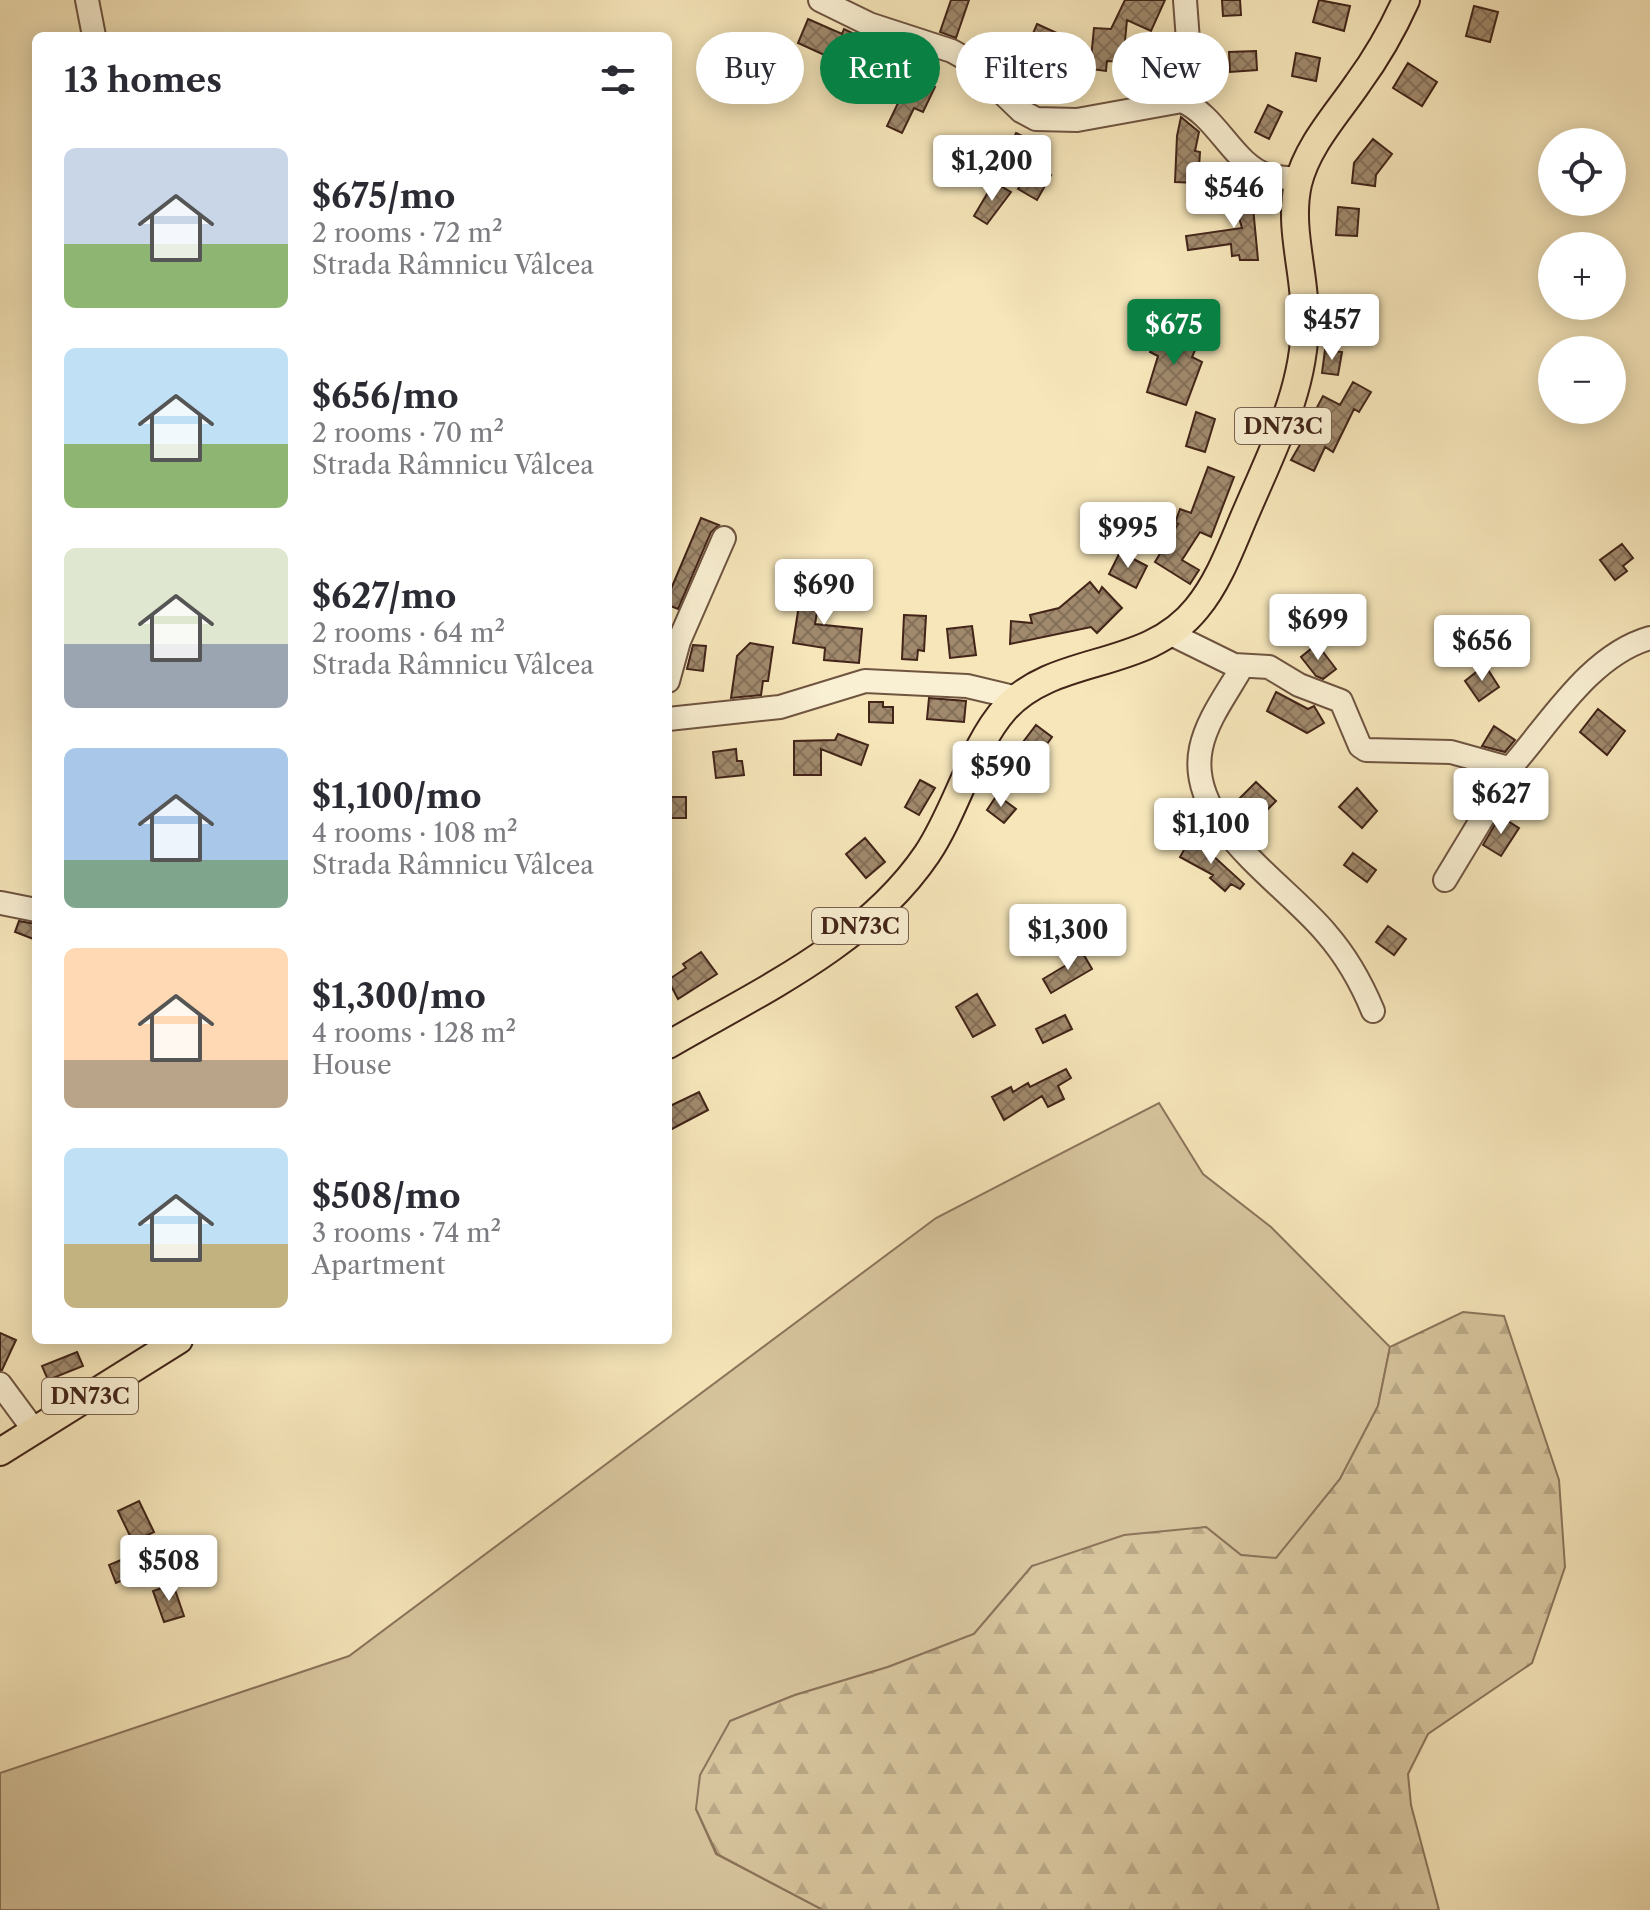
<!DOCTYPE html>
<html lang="en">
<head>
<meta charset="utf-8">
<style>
	body { margin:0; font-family:"Libre Caslon Text",serif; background:#f7f7f7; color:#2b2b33; height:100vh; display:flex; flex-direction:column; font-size:30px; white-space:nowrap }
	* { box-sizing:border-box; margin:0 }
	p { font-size:26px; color:#7c7c81 }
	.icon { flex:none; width:44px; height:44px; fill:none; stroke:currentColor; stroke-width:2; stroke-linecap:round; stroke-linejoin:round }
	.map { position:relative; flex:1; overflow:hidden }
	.side { position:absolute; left:32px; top:32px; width:640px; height:1312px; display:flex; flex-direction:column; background:#fff; border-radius:12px; box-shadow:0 4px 20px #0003 }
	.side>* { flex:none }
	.hud { position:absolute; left:696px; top:32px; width:760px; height:72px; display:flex; gap:16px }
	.tools { position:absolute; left:1538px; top:128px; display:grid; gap:16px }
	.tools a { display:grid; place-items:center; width:88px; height:88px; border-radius:50%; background:#fff; box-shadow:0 4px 20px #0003; font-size:40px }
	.price { position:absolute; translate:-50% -68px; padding:0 18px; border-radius:8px; background:#fff; color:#222; font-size:26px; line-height:52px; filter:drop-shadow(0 2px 4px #0008) }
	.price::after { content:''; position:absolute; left:50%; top:48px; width:24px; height:18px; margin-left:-12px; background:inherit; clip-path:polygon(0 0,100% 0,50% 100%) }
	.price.on { background:#0b8043; color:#fff }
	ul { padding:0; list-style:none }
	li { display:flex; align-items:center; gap:24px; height:200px; padding:0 32px }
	li span { display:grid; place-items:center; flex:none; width:224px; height:160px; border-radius:12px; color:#555 }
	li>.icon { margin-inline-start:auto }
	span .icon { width:96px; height:96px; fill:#fffc; stroke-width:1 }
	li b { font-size:34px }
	h2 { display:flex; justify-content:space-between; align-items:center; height:96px; padding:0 32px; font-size:34px }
	.pill { padding:0 28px; border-radius:36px; background:#fff; box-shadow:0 4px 20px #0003; font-size:28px; line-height:72px }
	.pill.on { background:#0b8043; color:#fff }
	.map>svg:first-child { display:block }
</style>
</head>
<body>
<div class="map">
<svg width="1650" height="1910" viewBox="0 0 1650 1910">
	<defs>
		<pattern id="forest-firs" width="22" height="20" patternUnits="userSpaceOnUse" patternTransform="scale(2)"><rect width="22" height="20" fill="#d7c59e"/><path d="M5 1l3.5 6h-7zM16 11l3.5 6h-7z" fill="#baa987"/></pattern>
		<pattern id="building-cross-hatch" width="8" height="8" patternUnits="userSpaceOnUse" patternTransform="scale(2)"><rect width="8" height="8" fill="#a0896c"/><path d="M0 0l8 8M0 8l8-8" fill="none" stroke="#847058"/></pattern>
	</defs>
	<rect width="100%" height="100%" fill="#f6e6ba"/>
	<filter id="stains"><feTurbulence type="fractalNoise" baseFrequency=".0025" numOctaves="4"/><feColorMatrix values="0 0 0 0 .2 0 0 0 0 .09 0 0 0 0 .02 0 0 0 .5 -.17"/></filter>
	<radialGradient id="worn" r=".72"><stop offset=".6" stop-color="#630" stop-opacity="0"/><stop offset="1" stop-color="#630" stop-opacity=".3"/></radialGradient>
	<!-- green -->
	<path fill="#d7c59e" stroke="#8c745b" stroke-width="2" d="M1159,1103l44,71 68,53 119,120 -12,59 -38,73 -64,80 -35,-4 -35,-28 -174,39 -58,68 -86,33 -93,28 -65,26 -34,88 20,45 107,56h-823v-137l349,-117 587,-438z"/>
	<!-- forest -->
	<path fill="url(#forest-firs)" stroke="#8c745b" stroke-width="2" d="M1463,1312l41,4 55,164 6,87 -33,96 -104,71 -20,40 3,31 28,105h-616l-106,-56 -21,-45 4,-34 30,-54 65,-26 93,-28 86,-33 58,-68 92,-31 82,-8 35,28 35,3 64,-79 38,-73 12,-59z"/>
	<!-- building -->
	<path fill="url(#building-cross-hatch)" stroke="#422418" stroke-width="2" d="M951,0h18l-13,38 -16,-6z
		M1125,0h40l-14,31 -24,-11 -4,42 -16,-1 -1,10 -16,-2 4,-41 17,1z
		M1222,0h18l1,15 -18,1z
		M1319,0l31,6 -6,25 -31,-9z
		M1474,6l24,6 -8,30 -24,-6z
		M808,19l34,15 2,-5 49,23 -22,49 -19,-9 3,-8 -30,-14 6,-12 -33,-15z
		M1037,24l22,10 -6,13 -22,-9z
		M1256,51l1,19 -27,2 -1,-20z
		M1296,53l24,5 -4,23 -24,-5z
		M1408,63l29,19 -15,24 -29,-18z
		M911,76l24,11 -12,25 -9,-4 -12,25 -15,-7z
		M1268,105l14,7 -13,27 -14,-7z
		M1181,117l18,15 -4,19 5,1 -2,31 -23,-1 2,-46z
		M1016,133l18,9 -13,24 -17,-9z
		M1373,139l19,15 -16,21 -1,11 -23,-3 2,-20z
		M1033,164l18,11 -14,25 -19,-11z
		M994,182l17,10 -24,32 -13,-8z
		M1250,186l6,20 -3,1 5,53h-18l-1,-5 -7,1 -1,-12 -43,6 -2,-14 56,-8 -11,-37z
		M1338,207l21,2 -2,27 -21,-1z
		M1162,326l35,20 -5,11 10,5 -16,43 -39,-13 11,-36 -8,-4z
		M1325,350l17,2 -4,23 -16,-2z
		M1353,382l18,10 -12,20 -5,-3 -21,43 -8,-5 -11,24 -23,-11 25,-43 -3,-2 10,-19 17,9z
		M1196,412l19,7 -10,33 -19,-6z
		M1208,467l26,10 -23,60 -11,-5 -18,28 17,10 -9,14 -35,-22 23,-38 -3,-1 5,-14 11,4z
		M701,518l18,7 -8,7 -33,77 -10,-4v-9z
		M1622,544l11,14 -10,8 4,5 -12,9 -15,-20z
		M1120,552l27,14 -11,22 -27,-14z
		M804,574l19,3 -8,47 47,5 -3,34 -35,-3 1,-12 -32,-5z
		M1090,582l9,11 3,-6 20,21 -25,25 -6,-6 -81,17 1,-23 21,2 -2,-8 29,-7z
		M904,615l22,1 -2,35 -6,-1 -1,10 -15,-1z
		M972,626l4,29 -26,3 -3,-29z
		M750,643l23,4 -5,34h-5l-2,14 -30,3 6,-42z
		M1317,644l19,25 -13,10 -7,-3 -15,-19z
		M693,645l13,1 -3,25 -16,-2z
		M1485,665l14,22 -20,14 -14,-20z
		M1276,692l32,17 6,-3 10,17 -17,10 -40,-22z
		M929,698l37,3 -2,21 -37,-3z
		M869,702h14v5h10v16l-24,-1z
		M1598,709l27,22 -18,24 -27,-23z
		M1036,725l16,12 -13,18 -16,-13z
		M1494,726l21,14 -10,12 -23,-6z
		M838,734l30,11 -7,20 -40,-16v26h-27v-34l41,-1z
		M736,749l1,12h5l2,14 -28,3 -3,-26z
		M920,780l15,8 -16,27 -14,-8z
		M1256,782l20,19 -17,17 -20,-19z
		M1357,788l20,23 -15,17 -23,-21z
		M997,795l19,14 -12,14 -17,-13z
		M668,797h18v21h-18z
		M1500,816l19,12 -18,28 -18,-11z
		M865,838l20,24 -19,16 -20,-24z
		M1189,841l21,12 34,31 -4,5 -9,-5 -6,7 -15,-13 3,-3 -33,-18z
		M1353,853l23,17 -9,12 -23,-17z
		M19,921l17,3v16l-21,-8z
		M1388,926l18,13 -12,16 -18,-13z
		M1081,950l11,19 -41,24 -8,-14 25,-15 -3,-4z
		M701,952l16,22 -39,25 -10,-19 18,-12 -3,-4z
		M977,994l18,31 -22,12 -17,-30z
		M1065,1015l7,14 -29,14 -7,-14z
		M1066,1069l5,9 -13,8 6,13 -16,8 -6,-11 -38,24 -12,-23 19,-10 2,5 15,-9 2,4z
		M699,1092l9,18 -40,21v-24z
		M0,1333l16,7 -14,30h-2z
		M77,1352l6,14 -35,14 -6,-14z
		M139,1501l15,31 -21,10 -15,-31z
		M135,1554l7,18 -26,11 -7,-18z
		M173,1584l11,32 -20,6 -11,-31z"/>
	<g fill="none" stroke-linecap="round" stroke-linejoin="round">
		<!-- minor casing -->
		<g stroke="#6f5440" stroke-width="26">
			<path id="minor" d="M87,0l7,36
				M820,0l49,24 83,27 16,9 53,51 15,8 41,1 105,-19c35,15 52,64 85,74 10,3 22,3 32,4
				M1182,101l7,-47 -4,-54
				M1171,634l63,31 35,2 30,18 42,16 19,45 6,4 85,2 54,15 7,-1c38,-43 78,-111 138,-128
				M1242,667c-14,25 -35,52 -41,81 -16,75 84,135 125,185 21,24 35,49 47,78
				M668,681l11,-40 45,-103
				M668,719l112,-12 85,-26 102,5 51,12
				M1445,880l55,-91 5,-22
				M1,903l35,7
				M0,1384l34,46"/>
		</g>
		<!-- major casing -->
		<g stroke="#422418" stroke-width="30">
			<path id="major" d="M668,1045c91,-53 198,-101 259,-191 29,-43 45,-108 78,-145 51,-56 141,-37 192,-101 23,-28 35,-64 50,-98 26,-61 58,-121 58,-189 1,-45 -17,-93 -7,-137 9,-38 39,-70 60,-101 19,-26 35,-54 48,-83
				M0,1452l179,-112"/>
		</g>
		<!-- minor -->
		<use href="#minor" stroke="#f9efd2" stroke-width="22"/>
		<!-- major -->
		<use href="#major" stroke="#f6e6ba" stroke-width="26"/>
	</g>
	<g text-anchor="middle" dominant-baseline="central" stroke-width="6" stroke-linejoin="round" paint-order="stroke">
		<!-- shield labels -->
		<g fill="#f9efd2" stroke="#796150" stroke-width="2">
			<rect x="1235" y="408" width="96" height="36" rx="6"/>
			<rect x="812" y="908" width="96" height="36" rx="6"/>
			<rect x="42" y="1378" width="96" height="36" rx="6"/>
		</g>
		<g font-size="22" font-weight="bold" fill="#422418">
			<text x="1283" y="426">DN73C</text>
			<text x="860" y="926">DN73C</text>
			<text x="90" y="1396">DN73C</text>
		</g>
	</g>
	<rect width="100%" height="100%" filter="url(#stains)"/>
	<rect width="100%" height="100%" fill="url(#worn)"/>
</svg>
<div class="tools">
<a><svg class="icon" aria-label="locate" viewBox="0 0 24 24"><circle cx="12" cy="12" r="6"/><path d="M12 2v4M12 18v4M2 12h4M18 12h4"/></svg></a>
<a>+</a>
<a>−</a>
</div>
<b class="price" style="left:992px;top:203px">$1,200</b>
<b class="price" style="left:1234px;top:230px">$546</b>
<b class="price" style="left:1332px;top:362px">$457</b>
<b class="price on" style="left:1174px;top:367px">$675</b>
<b class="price" style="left:1128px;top:570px">$995</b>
<b class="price" style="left:824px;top:627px">$690</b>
<b class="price" style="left:1318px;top:662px">$699</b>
<b class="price" style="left:1482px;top:683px">$656</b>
<b class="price" style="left:1001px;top:809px">$590</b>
<b class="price" style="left:1501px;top:836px">$627</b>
<b class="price" style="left:1211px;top:866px">$1,100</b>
<b class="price" style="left:1068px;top:972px">$1,300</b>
<b class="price" style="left:169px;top:1603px">$508</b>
<div class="hud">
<a class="pill">Buy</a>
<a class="pill on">Rent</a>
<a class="pill">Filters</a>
<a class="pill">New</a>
</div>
<section class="side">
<h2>13 homes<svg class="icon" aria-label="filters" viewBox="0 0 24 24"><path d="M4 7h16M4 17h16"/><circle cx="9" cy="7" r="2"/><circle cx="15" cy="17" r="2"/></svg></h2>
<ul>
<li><span style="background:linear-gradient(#c9d6e8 60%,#8fb573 0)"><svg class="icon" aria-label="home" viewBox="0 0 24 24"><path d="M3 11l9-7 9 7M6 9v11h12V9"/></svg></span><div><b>$675/mo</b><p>2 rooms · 72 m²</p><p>Strada Râmnicu Vâlcea</p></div></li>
<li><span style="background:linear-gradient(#bfe0f5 60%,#8fb573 0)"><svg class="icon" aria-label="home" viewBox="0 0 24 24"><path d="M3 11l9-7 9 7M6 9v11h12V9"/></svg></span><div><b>$656/mo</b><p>2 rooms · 70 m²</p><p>Strada Râmnicu Vâlcea</p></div></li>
<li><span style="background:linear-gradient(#dfe7d0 60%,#9aa5b1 0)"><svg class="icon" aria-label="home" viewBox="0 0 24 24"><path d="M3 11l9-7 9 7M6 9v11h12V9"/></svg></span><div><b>$627/mo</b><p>2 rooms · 64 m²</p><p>Strada Râmnicu Vâlcea</p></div></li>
<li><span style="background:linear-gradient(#a9c7e8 70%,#7fa58c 0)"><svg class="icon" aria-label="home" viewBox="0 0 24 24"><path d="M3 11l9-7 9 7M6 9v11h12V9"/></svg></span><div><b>$1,100/mo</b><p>4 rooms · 108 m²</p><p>Strada Râmnicu Vâlcea</p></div></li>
<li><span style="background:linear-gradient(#ffd9b3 70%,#b9a48a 0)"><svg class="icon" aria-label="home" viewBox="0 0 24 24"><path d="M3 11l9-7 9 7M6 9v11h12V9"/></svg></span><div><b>$1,300/mo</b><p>4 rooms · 128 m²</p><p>House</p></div></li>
<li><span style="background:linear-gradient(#bfe0f5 60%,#c2b280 0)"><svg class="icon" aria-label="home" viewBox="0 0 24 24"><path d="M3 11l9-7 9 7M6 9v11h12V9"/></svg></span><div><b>$508/mo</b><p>3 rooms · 74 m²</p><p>Apartment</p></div></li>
</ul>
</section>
</div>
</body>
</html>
